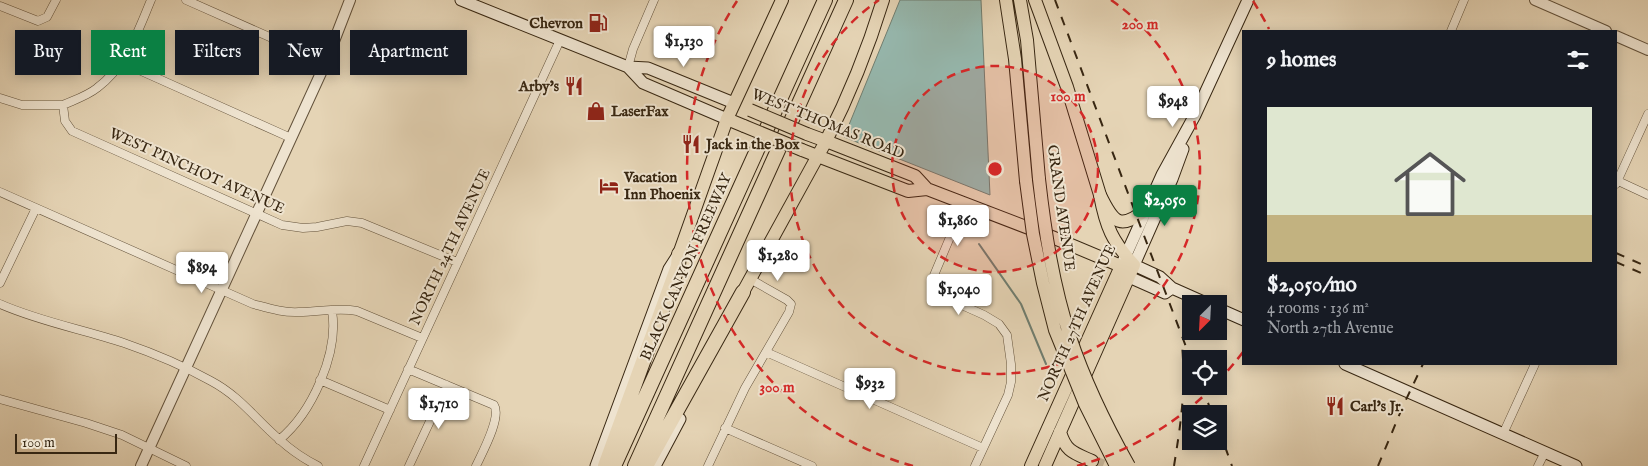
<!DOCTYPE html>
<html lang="en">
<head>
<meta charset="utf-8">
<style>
	body { margin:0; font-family:"IM FELL English",serif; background:#242831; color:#f1f3f6; height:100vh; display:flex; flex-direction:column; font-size:19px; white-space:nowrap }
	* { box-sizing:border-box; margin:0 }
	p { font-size:16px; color:#9ea1a6 }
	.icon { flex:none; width:28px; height:28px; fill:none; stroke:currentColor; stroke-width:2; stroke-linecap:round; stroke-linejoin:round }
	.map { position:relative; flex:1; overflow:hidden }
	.details { position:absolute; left:1242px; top:30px; width:375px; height:335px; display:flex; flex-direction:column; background:#171b24; border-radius:0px; box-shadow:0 2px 12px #0003 }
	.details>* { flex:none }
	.top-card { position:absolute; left:15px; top:30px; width:475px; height:45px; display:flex; gap:10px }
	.needle { width:32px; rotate:204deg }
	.controls { position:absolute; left:1182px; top:295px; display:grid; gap:10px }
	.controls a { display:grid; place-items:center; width:45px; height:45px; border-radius:0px; background:#171b24; box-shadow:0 2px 12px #0003; font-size:25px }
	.scale { position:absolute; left:15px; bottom:12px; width:102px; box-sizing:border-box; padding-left:5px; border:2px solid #382712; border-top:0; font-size:14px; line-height:18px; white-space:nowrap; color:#382712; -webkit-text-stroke:4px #eee3cf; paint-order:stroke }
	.price { position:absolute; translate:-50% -42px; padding:0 11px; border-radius:5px; background:#fff; color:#222; font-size:16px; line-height:32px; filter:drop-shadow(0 1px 2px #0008) }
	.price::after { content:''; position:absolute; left:50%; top:30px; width:15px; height:11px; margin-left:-8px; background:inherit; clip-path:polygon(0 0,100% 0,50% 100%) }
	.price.active { background:#0b8043; color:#fff }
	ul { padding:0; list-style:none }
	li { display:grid; align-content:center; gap:10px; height:265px; padding:0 25px }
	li+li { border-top:1px solid #363941 }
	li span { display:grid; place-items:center; height:155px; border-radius:0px; color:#555 }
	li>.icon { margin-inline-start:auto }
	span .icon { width:90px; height:90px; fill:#fffc; stroke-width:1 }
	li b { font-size:21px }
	h2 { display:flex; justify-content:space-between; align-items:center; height:60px; padding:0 25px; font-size:21px }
	.chip { padding:0 18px; border-radius:0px; background:#171b24; box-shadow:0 2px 12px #0003; font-size:18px; line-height:45px }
	.chip.active { background:#0b8043; color:#fff }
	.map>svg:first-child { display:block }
</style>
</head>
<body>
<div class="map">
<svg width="1648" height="466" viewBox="0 0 1648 466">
	<rect width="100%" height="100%" fill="#e5d4b5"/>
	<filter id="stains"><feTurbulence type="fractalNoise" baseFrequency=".004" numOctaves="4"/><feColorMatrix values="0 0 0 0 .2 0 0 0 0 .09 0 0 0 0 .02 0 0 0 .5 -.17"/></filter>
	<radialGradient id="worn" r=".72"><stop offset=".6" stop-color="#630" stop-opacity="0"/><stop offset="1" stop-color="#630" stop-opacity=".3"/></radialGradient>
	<!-- water -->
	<path fill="#96b8ae" stroke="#707e70" d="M900,0h81l9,195 -146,-58z"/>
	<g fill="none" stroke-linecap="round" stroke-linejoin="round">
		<!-- stream -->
		<path stroke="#707e70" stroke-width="2" d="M979,244l42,60 25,60"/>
		<!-- trunk-tunnel -->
		<path stroke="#c2b194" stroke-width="12" stroke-dasharray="12 6" stroke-linecap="butt" d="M1092,461l12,5"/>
		<!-- minor casing -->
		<g stroke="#63523b" stroke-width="9">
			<path id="minor" d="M186,0l140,62
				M0,6l38,15 9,-4 9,-17
				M1451,31l13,-31
				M121,62l170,76
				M628,67l5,-18 21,-49
				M0,98l22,7h41l2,16 7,10 210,94 21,3 14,-1 30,-6 15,2 95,39
				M63,105c11,-5 24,-9 34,-17 29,-21 41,-57 54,-88
				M1618,181l30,14
				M1616,184l32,-70
				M0,192l253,112c15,4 30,9 46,8 19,0 40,-5 58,-1l65,27
				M964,204l-32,76 1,8 13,10 38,17 15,9 8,11 4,29v18l-3,13 -33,71
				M0,283l36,-75
				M0,304c41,18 82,25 124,39 29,10 60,23 87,38 30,16 45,39 69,59 11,10 24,19 38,26
				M766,352l217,96
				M408,369l86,36c8,12 -12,48 -18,61
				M320,380l70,30
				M0,399l86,24 36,12 64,31
				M725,428l87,38
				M1503,434l32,-70
				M279,440c33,-27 60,-87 53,-129
				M364,466l196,-426
				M409,466l38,-81
				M708,466l37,-78 44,-76 2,-8 -4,-4 -37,-21
				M1538,466l7,-14"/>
		</g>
		<!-- tertiary casing -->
		<g stroke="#63523b" stroke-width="12">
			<path id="tertiary" d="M1535,0l71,31
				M1616,36l32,14
				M141,466l185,-404 24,-62"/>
		</g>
		<!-- secondary casing -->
		<g stroke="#382712" stroke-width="13">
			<path id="secondary" d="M461,0l167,67 20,1 86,35
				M628,67l15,16 84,36
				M1183,149l-11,30 -38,86 26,12 12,11 36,16
				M1172,288l-7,5 -36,-16 -8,-11 41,-91 33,-60 53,-115
				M1219,309l25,11
				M1345,364l231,102
				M596,466l73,-197 9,-14
				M655,466l25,-47"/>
		</g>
		<!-- primary casing -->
		<g stroke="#382712" stroke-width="14">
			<path id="primary" d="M1006,0l9,59 11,122
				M1020,0l7,40 12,139
				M1035,0l32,87 33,108c14,29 20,35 47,14
				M679,254l48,-135
				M743,292l83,-151 -19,-7
				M1045,466l15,-34"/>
		</g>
		<!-- trunk casing -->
		<g stroke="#382712" stroke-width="14">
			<path id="trunk" d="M883,0c-15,49 -34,96 -57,141l89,35 12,13
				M744,126l-17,-7 55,-119
				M802,150l106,41 19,-2 125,48 69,29 13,-1
				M1100,195c6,32 12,46 34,70
				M1092,461c-18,-8 -26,-9 -32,-29l74,-167
				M1031,466l90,-200"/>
		</g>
		<!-- motorway casing -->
		<g stroke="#382712" stroke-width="16">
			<path id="motorway" d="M605,466l73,-200 1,-12
				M614,466l211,-466
				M635,466l211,-466
				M646,466l97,-174"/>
		</g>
		<!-- minor -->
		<use href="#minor" stroke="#eee3cf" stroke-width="8"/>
		<!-- tertiary -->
		<use href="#tertiary" stroke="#eee3cf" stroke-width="10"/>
		<!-- secondary -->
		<use href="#secondary" stroke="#eee3cf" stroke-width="11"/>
		<!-- primary -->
		<use href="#primary" stroke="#e5d4b5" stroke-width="12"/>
		<!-- trunk -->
		<use href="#trunk" stroke="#e5d4b5" stroke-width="12"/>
		<!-- motorway -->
		<use href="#motorway" stroke="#e5d4b5" stroke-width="14"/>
		<!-- rail -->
		<path stroke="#382712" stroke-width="2" stroke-dasharray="9 9" stroke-linecap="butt" d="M1055,0l136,360
			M1616,253l32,14
			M1616,262l32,14
			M1202,386l10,28
			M1219,430l13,36
			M1174,466c7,-44 12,-76 8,-121
			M1378,466l25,-60 20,-42"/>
		<!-- primary-bridge casing -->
		<g stroke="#382712" stroke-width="14" stroke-linecap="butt">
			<path id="primary-bridge" d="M750,110l57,24
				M1039,179c6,53 14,106 31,158 15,45 36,88 59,129
				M1026,181l7,53 10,49 12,47 30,74 31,62"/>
		</g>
		<!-- trunk-bridge casing -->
		<g stroke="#382712" stroke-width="14" stroke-linecap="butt">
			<path id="trunk-bridge" d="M744,126l58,24"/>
		</g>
		<!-- primary-bridge -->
		<use href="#primary-bridge" stroke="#e5d4b5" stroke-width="12"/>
		<!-- trunk-bridge -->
		<use href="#trunk-bridge" stroke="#e5d4b5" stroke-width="12"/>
	</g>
	<!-- distance rings -->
	<circle cx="995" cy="169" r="103" fill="#d62828" fill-opacity=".12"/>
	<g fill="none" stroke="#d62828" stroke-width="2.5" stroke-dasharray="9 6">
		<circle cx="995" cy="169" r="103"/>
		<path d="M1111 0A205 205 0 1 1 879 0"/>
		<path d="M1243 352A308 308 0 0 1 1220 379M1213 387A308 308 0 0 1 1077 466M913 466A308 308 0 0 1 737 1M1253 1A308 308 0 0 1 1269 29"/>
	</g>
	<!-- icons -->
	<defs>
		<g id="fuel-bare" transform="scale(1.5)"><path d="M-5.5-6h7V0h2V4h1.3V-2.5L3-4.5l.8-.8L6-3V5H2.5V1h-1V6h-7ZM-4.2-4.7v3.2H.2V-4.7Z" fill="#8f2418" stroke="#eee3cf" stroke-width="2.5" paint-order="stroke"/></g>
		<g id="restaurant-bare" transform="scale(1.5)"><path d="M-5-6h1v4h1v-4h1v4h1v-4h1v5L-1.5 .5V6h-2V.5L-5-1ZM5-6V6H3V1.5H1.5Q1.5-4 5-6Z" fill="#8f2418" stroke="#eee3cf" stroke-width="2.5" paint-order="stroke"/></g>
		<g id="shop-bare" transform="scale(1.5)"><path d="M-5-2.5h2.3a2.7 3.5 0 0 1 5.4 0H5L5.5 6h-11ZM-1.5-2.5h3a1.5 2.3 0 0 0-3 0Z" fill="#8f2418" stroke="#eee3cf" stroke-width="2.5" paint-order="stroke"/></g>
		<g id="hotel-bare" transform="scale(1.5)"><path d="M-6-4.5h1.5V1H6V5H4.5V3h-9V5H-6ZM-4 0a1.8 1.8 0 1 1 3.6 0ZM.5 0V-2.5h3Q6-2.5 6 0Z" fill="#8f2418" stroke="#eee3cf" stroke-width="2.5" paint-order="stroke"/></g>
	</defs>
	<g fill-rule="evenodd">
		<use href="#fuel-bare" x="598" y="23"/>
		<use href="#restaurant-bare" x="574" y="86"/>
		<use href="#shop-bare" x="596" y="111"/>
		<use href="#restaurant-bare" x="691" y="144"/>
		<use href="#hotel-bare" x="609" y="186"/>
		<use href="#restaurant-bare" x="1335" y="406"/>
	</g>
	<g text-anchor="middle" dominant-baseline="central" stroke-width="4" stroke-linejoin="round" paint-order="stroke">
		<!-- poi labels -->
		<g font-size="15" font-weight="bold" fill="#382712" stroke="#eee3cf" text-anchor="start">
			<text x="583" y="23" text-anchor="end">Chevron</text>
			<text x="559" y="86" text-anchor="end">Arby's</text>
			<text x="611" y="111">LaserFax</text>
			<text x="706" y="144">Jack in the Box</text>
			<text x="624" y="177">Vacation<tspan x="624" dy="17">Inn Phoenix</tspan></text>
			<text x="1350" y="406">Carl's Jr.</text>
		</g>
		<!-- street labels -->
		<g font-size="15" fill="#382712" stroke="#eee3cf">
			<text transform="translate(828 124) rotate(22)">WEST THOMAS ROAD</text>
			<text transform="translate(197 171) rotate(24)">WEST PINCHOT AVENUE</text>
			<text transform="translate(1061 208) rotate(82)">GRAND AVENUE</text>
			<text transform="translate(450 247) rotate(-65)">NORTH 24TH AVENUE</text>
			<text transform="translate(686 267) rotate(-66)">BLACK CANYON FREEWAY</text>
			<text transform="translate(1077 323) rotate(-66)">NORTH 27TH AVENUE</text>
		</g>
	</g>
	<circle cx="995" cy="169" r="8" fill="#d62828" stroke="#eee3cf" stroke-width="2.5"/>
	<g font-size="15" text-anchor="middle" font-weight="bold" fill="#d62828" stroke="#eee3cf" stroke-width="4" stroke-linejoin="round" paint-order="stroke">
		<text x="1140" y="29">200 m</text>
		<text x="1068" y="101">100 m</text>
		<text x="777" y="392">300 m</text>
	</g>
	<rect width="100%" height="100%" filter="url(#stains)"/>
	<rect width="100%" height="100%" fill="url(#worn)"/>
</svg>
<div class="controls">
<a><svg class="needle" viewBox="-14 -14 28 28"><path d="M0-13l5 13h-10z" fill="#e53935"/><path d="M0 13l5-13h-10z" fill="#9ea1a6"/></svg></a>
<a><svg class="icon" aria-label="locate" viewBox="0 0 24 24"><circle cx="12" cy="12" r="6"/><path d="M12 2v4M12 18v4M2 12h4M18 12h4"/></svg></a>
<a><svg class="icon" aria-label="layers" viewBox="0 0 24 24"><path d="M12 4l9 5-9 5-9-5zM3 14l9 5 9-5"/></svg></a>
</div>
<div class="scale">100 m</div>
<b class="price" style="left:684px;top:68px">$1,130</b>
<b class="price" style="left:1173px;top:128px">$948</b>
<b class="price active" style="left:1165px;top:227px">$2,050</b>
<b class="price" style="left:958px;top:247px">$1,860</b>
<b class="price" style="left:778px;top:282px">$1,280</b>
<b class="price" style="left:202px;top:294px">$894</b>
<b class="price" style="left:959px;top:316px">$1,040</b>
<b class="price" style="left:870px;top:410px">$932</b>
<b class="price" style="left:439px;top:430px">$1,710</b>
<div class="top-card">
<a class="chip">Buy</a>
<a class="chip active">Rent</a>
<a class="chip">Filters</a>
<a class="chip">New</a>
<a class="chip">Apartment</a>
</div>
<section class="details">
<h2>9 homes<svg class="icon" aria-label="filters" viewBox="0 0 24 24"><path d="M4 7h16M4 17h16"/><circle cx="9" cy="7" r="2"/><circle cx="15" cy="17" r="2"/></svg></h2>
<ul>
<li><span style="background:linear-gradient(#dfe7d0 70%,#c2b280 0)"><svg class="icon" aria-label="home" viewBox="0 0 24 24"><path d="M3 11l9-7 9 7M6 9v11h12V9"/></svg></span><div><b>$2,050/mo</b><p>4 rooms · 136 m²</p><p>North 27th Avenue</p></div></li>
</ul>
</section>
</div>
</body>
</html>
